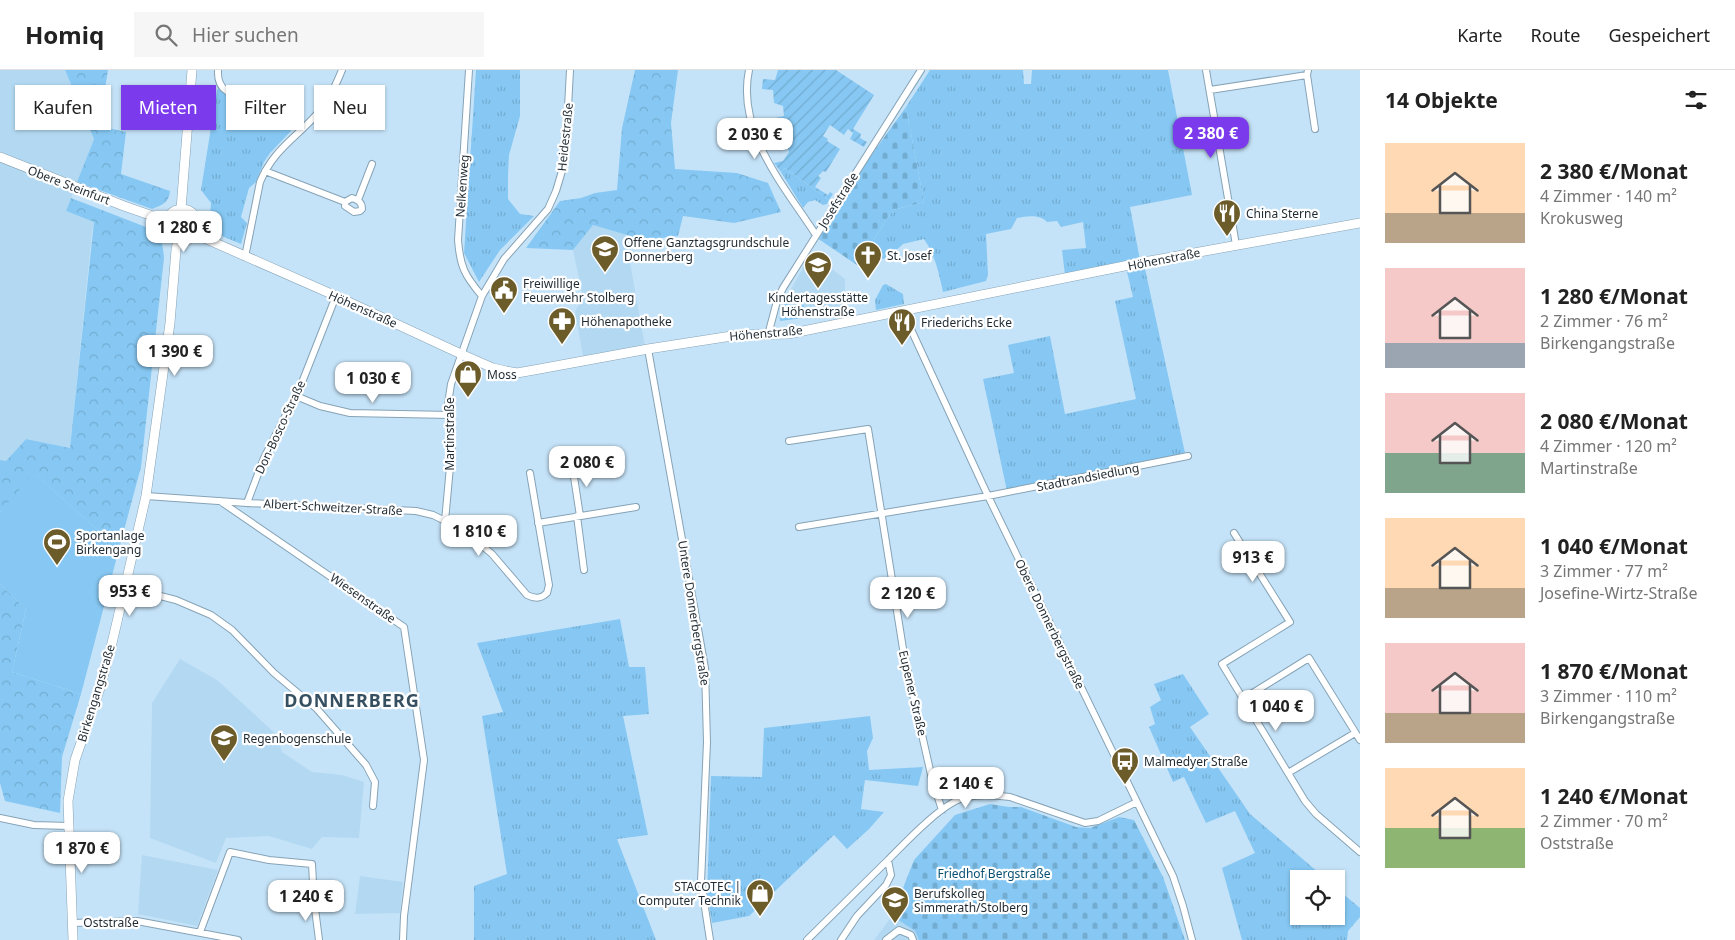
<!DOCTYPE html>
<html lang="de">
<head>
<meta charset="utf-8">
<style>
	body { margin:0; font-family:"Noto Sans",sans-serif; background:#f6f6f6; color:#222; height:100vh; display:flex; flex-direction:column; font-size:19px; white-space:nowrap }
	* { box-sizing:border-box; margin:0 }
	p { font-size:16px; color:#767676 }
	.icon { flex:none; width:28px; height:28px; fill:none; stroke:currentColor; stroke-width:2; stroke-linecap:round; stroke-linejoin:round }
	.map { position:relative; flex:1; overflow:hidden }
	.drawer { display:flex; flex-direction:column; background:#fff; width:375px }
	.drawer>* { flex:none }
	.banner { position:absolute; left:15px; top:15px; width:475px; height:45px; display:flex; gap:10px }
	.tools { position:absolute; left:1290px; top:800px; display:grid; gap:10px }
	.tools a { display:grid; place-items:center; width:55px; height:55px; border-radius:0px; background:#fff; box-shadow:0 1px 4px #0004; font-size:25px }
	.price { position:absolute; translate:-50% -42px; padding:0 11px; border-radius:10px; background:#fff; color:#222; font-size:16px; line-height:32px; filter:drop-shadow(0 1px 2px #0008) }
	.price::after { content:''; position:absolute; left:50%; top:30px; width:15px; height:11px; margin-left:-8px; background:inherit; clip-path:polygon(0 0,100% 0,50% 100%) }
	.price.on { background:#7c3aed; color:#fff }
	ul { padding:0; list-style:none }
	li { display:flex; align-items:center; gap:15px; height:125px; padding:0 25px }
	li span { display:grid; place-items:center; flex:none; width:140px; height:100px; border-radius:0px; color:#555 }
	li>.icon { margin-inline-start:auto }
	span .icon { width:60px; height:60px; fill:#fffc; stroke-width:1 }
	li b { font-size:21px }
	h2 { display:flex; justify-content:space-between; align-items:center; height:60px; padding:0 25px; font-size:21px }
	.pill { padding:0 18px; border-radius:0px; background:#fff; box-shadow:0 1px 4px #0004; font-size:18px; line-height:45px }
	.pill.on { background:#7c3aed; color:#fff }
	header { display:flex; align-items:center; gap:30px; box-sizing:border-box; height:70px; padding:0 25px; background:#fff; border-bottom:1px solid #e0e0e0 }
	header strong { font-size:24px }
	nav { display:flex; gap:28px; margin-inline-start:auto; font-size:18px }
	.search { width:350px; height:45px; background:#f6f6f6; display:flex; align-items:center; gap:12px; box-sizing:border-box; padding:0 18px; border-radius:0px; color:#767676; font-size:19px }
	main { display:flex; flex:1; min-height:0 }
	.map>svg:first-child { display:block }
</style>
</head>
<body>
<header>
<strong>Homiq</strong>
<div class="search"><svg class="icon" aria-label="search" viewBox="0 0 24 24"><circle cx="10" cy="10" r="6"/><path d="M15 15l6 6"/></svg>Hier suchen</div>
<nav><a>Karte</a><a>Route</a><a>Gespeichert</a></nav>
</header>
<main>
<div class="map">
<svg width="1360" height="870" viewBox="0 0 1360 870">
	<defs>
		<pattern id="grass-tufts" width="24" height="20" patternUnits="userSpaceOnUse" patternTransform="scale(1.25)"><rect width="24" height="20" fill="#86c8f3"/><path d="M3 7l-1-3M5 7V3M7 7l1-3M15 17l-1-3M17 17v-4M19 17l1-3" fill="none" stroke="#73acd1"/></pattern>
		<pattern id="forest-crowns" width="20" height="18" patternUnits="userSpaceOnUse" patternTransform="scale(1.25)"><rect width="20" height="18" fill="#86c8f3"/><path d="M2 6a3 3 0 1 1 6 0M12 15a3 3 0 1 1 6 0" fill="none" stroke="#73acd1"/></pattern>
		<pattern id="cemetery-stones" width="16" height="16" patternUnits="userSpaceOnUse" patternTransform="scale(1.25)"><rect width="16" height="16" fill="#86c8f3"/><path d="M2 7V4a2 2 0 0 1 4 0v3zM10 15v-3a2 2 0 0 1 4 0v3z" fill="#73acd1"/></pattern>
		<pattern id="garden-furrows" width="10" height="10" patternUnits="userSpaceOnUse" patternTransform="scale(1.25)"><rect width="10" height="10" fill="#86c8f3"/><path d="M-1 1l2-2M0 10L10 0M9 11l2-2" fill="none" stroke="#73acd1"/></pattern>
	</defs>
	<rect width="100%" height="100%" fill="#c5e3f8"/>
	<!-- built -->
	<path fill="#b3d9f2" d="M0,0h65l29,69 -28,72 28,11 -2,10 -22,217 -44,-10 -20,22 -6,-1z
		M593,155l32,9 20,112 -62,10 -8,-44 8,-15 -10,-47z
		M811,183l34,26v14l5,6 -8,12 -62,10 -1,-3 5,-16z
		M180,589l37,21 60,55 5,17 30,20 30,3 22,7 -5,56 -37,-1 -10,12 -43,-13 -43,2 -10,25 -66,-25 2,-135z
		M142,785l76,15 -21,56 -59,-12z
		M360,806l43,6 -3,31 -45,1z
		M892,846l23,15 4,9h-45z"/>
	<!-- grass -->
	<path fill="url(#grass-tufts)" d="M476,0h44v46l-11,39 -1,20v24l12,15 14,2 -34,34 -21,32 -15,-29z
		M930,0h93l1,14h7l1,-14h136l24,125 -62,12 10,53 -75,15 -3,-25 24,-2 -3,-26 -22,5 -4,-6 -10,1c-7,-8 -20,-6 -30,-4l-6,11 -25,5 2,41 -2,6 -43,11c-4,-19 -8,-37 -19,-53l-21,5 -15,14 -13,2 -5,7 -3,-2h-10l36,-55 31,-8 -18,-95z
		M220,17l48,16 8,4 17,15 -3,3 1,6 -21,22 -6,9 -8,20 -7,6 -8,29 6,6 -6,21 -31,-13 -4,-9 4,-5 1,-14 -10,-13 16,-100z
		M785,98l44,32 -2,4 -4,1 -8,-5 -7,2 -5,6 -22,-36z
		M1145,199l40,184 -178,38 -24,-112 31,-6 -6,-28 42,-9 15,78 71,-15 -21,-98 18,-4 -6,-25z
		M886,214l17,10 1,10 -28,6 -1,-10 8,-15z
		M790,222l13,6 -14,3 2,6 13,-2 -1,13 -23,3 1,-11z
		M620,549l9,48h16l4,47 -26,2 25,119 -31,4 39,101h-182v-54l33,-12 -25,-158 21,-4 -26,-69z
		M1183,604l26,40 -19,13 60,87 76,65h-27v37h37v-28l24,20v9l-12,14 -1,9h-105l-20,-72 33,-15 -20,-42 -29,12 -22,-46 -11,5 -24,-55 6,-3 -5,-17 11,-7 -7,-16z
		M870,646l3,22 -6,13 2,19 54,-3 -5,19 -53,-6 -4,29 23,3 -15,17 -22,20 -13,-14 -85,81 -37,7 -5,-29 4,-118 51,1 2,-49z"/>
	<!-- forest -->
	<path fill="url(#forest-crowns)" d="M65,0h43l-9,56 27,6 -5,42 49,17c-1,12 -8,14 -18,18l-75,-27 17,-43z
		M635,0h43l-7,53 4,46 62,4 31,10 13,29 -47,11 -51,-7 -5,20 -34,4 -51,-15 -20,25 -47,-2 34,-47 21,-3 14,-5 22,-3 5,-62z
		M71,128l80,31c11,9 12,16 13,29l-23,209 -22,82 -84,-75 -35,38v-52l6,1 20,-22 44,9 24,-226 -28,-11z
		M0,514l26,25 -14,63 69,22 -19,63 -2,56 -55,-12 -5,-18z"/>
	<!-- cemetery -->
	<path fill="url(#cemetery-stones)" d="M906,37l18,95 -31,8 -36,55 -40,-27 43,-67z
		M990,734l19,3h12l55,20 14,1 29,-11 15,3 29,57 22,63h-266l-4,-9 -23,-15 22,-56 41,-45z"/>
	<!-- park -->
	<path fill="#86c8f3" d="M34,403l85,76 -38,145 -69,-22 14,-63 -26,-25v-72z"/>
	<!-- garden -->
	<path fill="url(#garden-furrows)" d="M778,0h58l38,25 -21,34 8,5 -1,4 7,4 -3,5 -14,-8 3,-6 -5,-4 -4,6 -14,-10 -7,11 5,3 -1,2 13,8 -14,23 -3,-1 -5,5 3,2 -6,9 13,8 2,-3 3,2 -4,6 -44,-32 -4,4 -7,-9 9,-2 6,-9 -4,-13 -5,1 -4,-22 8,-2 -1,-10 -9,-3 -1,-13 -11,-1 1,-10 12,1z"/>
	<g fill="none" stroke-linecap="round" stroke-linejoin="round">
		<!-- street casing -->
		<g stroke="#86a3b6" stroke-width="8">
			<path id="street" d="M218,0c-2,32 31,23 51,31 13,5 23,17 33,27
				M469,0l-11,170c2,27 7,36 24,56
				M749,0c-13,62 36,117 67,165
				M1206,0l30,175
				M1307,5l8,54
				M1210,20l97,-15 1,-5
				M265,101l80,31v4l9,6 6,-1 2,-2c0,-7 -4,-9 -10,-11l-7,4
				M358,130l14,-36
				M245,187l15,-75c14,-33 35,-43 57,-68 11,-12 19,-29 25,-44
				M902,240l86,186 185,380 10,30 9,34
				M768,265l9,-34 6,-13 138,-218
				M648,279l57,319 2,74 -6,140 9,58
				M296,326l24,10 30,7 100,2
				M789,371l79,-12 36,226 28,124 10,31
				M572,394l8,52
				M530,403l19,112 -2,8c-6,6 -12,6 -20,2l-35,-41 -12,-10 -35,-23 7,-76 -4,-41 3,-20 31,-88 22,-37 44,-50 8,-18 6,-20 4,-26 4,-75
				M146,426l101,7 169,8 17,4 12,6
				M220,431l184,126 20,133 -20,156 -1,24
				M247,433l17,-45 37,-73 35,-89
				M577,446l7,54
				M538,453l98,-16
				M799,457l189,-31 200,-40
				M1234,463l56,89 -68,42 83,137 11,13 44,38
				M125,517l51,13 35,15 21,15 42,43 43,36 49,56 9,17 -2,24
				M1243,629l66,-41 51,82
				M1288,703l67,-40
				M0,748l34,7 35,1
				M72,853l65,-2 101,19
				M200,862l30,-80 39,8 43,4 2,37 5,39
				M807,870l81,-80
				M841,870l16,-24 29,-31 5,-10 -3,-15c17,-17 52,-55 75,-62 14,-4 32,-3 47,-1l75,26 13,-2 39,-19
				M886,870l13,-10 12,5 2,5"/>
		</g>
		<!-- secondary casing -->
		<g stroke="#86a3b6" stroke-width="10">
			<path id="secondary" d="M0,87l124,49 43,15
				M181,139l11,-139
				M166 155a16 16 0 1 1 32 0a16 16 0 1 1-32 0Z
				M195,164l141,62 125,58 32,14 13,3 11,2 17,-3 114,-21 90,-14 50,-1 356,-72 216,-39
				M73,870l-5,-139 7,-41 25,-72 13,-49 33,-143 24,-173 6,-73 2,-10"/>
		</g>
		<!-- street -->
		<use href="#street" stroke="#fff" stroke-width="6"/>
		<!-- secondary -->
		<use href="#secondary" stroke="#fff" stroke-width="9"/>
	</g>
	<!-- icons -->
	<defs>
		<g id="restaurant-pin" transform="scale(1.4375)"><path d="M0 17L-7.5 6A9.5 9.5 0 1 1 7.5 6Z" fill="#6b5c2a" stroke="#fff"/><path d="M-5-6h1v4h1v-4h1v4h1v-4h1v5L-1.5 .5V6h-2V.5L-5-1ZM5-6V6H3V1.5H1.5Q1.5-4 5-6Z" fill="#fff"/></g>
		<g id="school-pin" transform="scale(1.4375)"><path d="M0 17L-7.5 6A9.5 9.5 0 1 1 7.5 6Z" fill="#6b5c2a" stroke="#fff"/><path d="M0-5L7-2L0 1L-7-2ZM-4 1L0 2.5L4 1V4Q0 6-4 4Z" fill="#fff"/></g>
		<g id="church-pin" transform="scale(1.4375)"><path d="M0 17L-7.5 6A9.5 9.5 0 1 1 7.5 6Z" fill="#6b5c2a" stroke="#fff"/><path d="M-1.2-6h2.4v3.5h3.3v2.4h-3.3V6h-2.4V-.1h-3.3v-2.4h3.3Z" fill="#fff"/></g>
		<g id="civic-pin" transform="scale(1.4375)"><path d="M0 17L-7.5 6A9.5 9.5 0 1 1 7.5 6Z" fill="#6b5c2a" stroke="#fff"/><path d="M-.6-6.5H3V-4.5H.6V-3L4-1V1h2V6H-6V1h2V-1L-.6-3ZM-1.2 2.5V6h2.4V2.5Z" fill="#fff"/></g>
		<g id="pharmacy-pin" transform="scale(1.4375)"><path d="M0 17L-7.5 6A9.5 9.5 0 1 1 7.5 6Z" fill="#6b5c2a" stroke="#fff"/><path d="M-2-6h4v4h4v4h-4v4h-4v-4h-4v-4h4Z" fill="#fff"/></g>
		<g id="shop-pin" transform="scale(1.4375)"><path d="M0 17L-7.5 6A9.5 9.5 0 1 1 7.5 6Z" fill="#6b5c2a" stroke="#fff"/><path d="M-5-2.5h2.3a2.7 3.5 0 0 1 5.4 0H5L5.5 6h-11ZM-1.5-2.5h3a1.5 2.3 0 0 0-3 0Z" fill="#fff"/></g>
		<g id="stadium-pin" transform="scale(1.4375)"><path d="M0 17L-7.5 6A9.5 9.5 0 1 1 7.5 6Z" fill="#6b5c2a" stroke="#fff"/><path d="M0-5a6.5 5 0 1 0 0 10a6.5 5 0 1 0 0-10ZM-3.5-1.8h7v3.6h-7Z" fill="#fff"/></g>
		<g id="bus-pin" transform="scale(1.4375)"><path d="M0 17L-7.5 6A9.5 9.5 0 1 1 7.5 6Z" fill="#6b5c2a" stroke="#fff"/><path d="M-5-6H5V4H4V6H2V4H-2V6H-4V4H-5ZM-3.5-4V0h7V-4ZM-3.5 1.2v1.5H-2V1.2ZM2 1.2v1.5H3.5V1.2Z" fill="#fff"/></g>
	</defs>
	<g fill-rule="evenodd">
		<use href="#restaurant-pin" x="1227" y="143"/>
		<use href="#school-pin" x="605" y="179"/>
		<use href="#church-pin" x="868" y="185"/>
		<use href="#school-pin" x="818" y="195"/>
		<use href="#civic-pin" x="504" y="220"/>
		<use href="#pharmacy-pin" x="562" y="251"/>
		<use href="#restaurant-pin" x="902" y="252"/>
		<use href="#shop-pin" x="468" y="304"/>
		<use href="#stadium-pin" x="57" y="472"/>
		<use href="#school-pin" x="224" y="668"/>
		<use href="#bus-pin" x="1125" y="691"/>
		<use href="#shop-pin" x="760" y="823"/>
		<use href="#school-pin" x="895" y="830"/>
	</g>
	<g text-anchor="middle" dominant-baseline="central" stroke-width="4.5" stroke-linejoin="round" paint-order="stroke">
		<!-- street labels -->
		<g font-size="12" fill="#1f2a32" stroke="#fff">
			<text transform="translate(565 67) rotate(-84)">Heidestraße</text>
			<text transform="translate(69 115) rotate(21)">Obere Steinfurt</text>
			<text transform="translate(462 116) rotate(-86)">Nelkenweg</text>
			<text transform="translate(838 130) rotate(-58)">Josefstraße</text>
			<text transform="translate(1164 189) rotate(-11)">Höhenstraße</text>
			<text transform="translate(363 239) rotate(24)">Höhenstraße</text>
			<text transform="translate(766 263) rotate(-5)">Höhenstraße</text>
			<text transform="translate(280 357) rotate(-65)">Don-Bosco-Straße</text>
			<text transform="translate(449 364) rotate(-90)">Martinstraße</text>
			<text transform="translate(1088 407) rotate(-11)">Stadtrandsiedlung</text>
			<text transform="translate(333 437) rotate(3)">Albert-Schweitzer-Straße</text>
			<text transform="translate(363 528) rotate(35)">Wiesenstraße</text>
			<text transform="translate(694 543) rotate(81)">Untere Donnerbergstraße</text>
			<text transform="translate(1050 554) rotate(64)">Obere Donnerbergstraße</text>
			<text transform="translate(96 623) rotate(-73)">Birkengangstraße</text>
			<text transform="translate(913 623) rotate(77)">Eupener Straße</text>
			<text x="111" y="852">Oststraße</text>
		</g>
		<!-- poi labels -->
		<g font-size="12" fill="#1f2a32" stroke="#fff" text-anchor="start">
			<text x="1246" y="143">China Sterne</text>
			<text x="624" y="172">Offene Ganztagsgrundschule<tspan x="624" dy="14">Donnerberg</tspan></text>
			<text x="887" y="185">St. Josef</text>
			<text x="523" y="213">Freiwillige<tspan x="523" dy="14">Feuerwehr Stolberg</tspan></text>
			<text x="818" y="227" text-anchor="middle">Kindertagesstätte<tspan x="818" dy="14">Höhenstraße</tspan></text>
			<text x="581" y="251">Höhenapotheke</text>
			<text x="921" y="252">Friederichs Ecke</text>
			<text x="487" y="304">Moss</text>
			<text x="76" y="465">Sportanlage<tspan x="76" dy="14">Birkengang</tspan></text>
			<text x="243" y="668">Regenbogenschule</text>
			<text x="1144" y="691">Malmedyer Straße</text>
			<text x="741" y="816" text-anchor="end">STACOTEC |<tspan x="741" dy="14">Computer Technik</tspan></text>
			<text x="914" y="823">Berufskolleg<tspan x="914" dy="14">Simmerath/Stolberg</tspan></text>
		</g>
		<!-- park labels -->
		<g font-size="12" fill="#075073" stroke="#fff">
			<text x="994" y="803">Friedhof Bergstraße</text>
		</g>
		<!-- district labels -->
		<g font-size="18" font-weight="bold" letter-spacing="1" fill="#365062" stroke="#fff">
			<text x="352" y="630">DONNERBERG</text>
		</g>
	</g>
</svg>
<div class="tools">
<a><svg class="icon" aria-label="locate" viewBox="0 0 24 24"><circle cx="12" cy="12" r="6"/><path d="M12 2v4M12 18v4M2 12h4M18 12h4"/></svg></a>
</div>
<b class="price on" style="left:1211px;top:89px">2 380 €</b>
<b class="price" style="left:755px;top:90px">2 030 €</b>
<b class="price" style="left:184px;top:183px">1 280 €</b>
<b class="price" style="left:175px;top:307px">1 390 €</b>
<b class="price" style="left:373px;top:334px">1 030 €</b>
<b class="price" style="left:587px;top:418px">2 080 €</b>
<b class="price" style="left:479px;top:487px">1 810 €</b>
<b class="price" style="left:1253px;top:513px">913 €</b>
<b class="price" style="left:130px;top:547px">953 €</b>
<b class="price" style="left:908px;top:549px">2 120 €</b>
<b class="price" style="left:1276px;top:662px">1 040 €</b>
<b class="price" style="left:966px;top:739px">2 140 €</b>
<b class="price" style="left:82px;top:804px">1 870 €</b>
<b class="price" style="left:306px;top:852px">1 240 €</b>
<div class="banner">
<a class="pill">Kaufen</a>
<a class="pill on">Mieten</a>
<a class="pill">Filter</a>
<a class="pill">Neu</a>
</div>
</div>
<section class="drawer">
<h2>14 Objekte<svg class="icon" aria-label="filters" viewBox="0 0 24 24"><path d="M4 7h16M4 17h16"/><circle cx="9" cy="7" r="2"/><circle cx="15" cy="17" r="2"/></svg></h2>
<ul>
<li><span style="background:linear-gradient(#ffd9b3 70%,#b9a48a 0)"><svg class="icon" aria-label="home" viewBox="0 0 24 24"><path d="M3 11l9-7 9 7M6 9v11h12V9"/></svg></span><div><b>2 380 €/Monat</b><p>4 Zimmer · 140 m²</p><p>Krokusweg</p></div></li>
<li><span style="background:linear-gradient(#f6c9c9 75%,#9aa5b1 0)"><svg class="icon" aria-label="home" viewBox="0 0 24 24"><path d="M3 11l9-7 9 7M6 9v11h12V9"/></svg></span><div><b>1 280 €/Monat</b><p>2 Zimmer · 76 m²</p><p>Birkengangstraße</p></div></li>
<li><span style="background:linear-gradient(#f6c9c9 60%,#7fa58c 0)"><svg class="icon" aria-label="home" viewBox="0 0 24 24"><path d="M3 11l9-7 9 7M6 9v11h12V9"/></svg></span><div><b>2 080 €/Monat</b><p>4 Zimmer · 120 m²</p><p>Martinstraße</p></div></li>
<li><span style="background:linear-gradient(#ffd9b3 70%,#b9a48a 0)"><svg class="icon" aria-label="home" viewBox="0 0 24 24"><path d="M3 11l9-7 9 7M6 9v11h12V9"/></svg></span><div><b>1 040 €/Monat</b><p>3 Zimmer · 77 m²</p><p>Josefine-Wirtz-Straße</p></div></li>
<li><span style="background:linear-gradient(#f6c9c9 70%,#b9a48a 0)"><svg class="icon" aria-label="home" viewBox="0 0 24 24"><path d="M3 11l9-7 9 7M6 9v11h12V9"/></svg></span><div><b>1 870 €/Monat</b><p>3 Zimmer · 110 m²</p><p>Birkengangstraße</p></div></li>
<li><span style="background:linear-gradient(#ffd9b3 60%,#8fb573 0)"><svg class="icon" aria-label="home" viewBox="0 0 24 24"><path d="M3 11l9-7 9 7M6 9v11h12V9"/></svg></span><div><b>1 240 €/Monat</b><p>2 Zimmer · 70 m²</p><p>Oststraße</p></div></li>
</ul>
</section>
</main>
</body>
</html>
